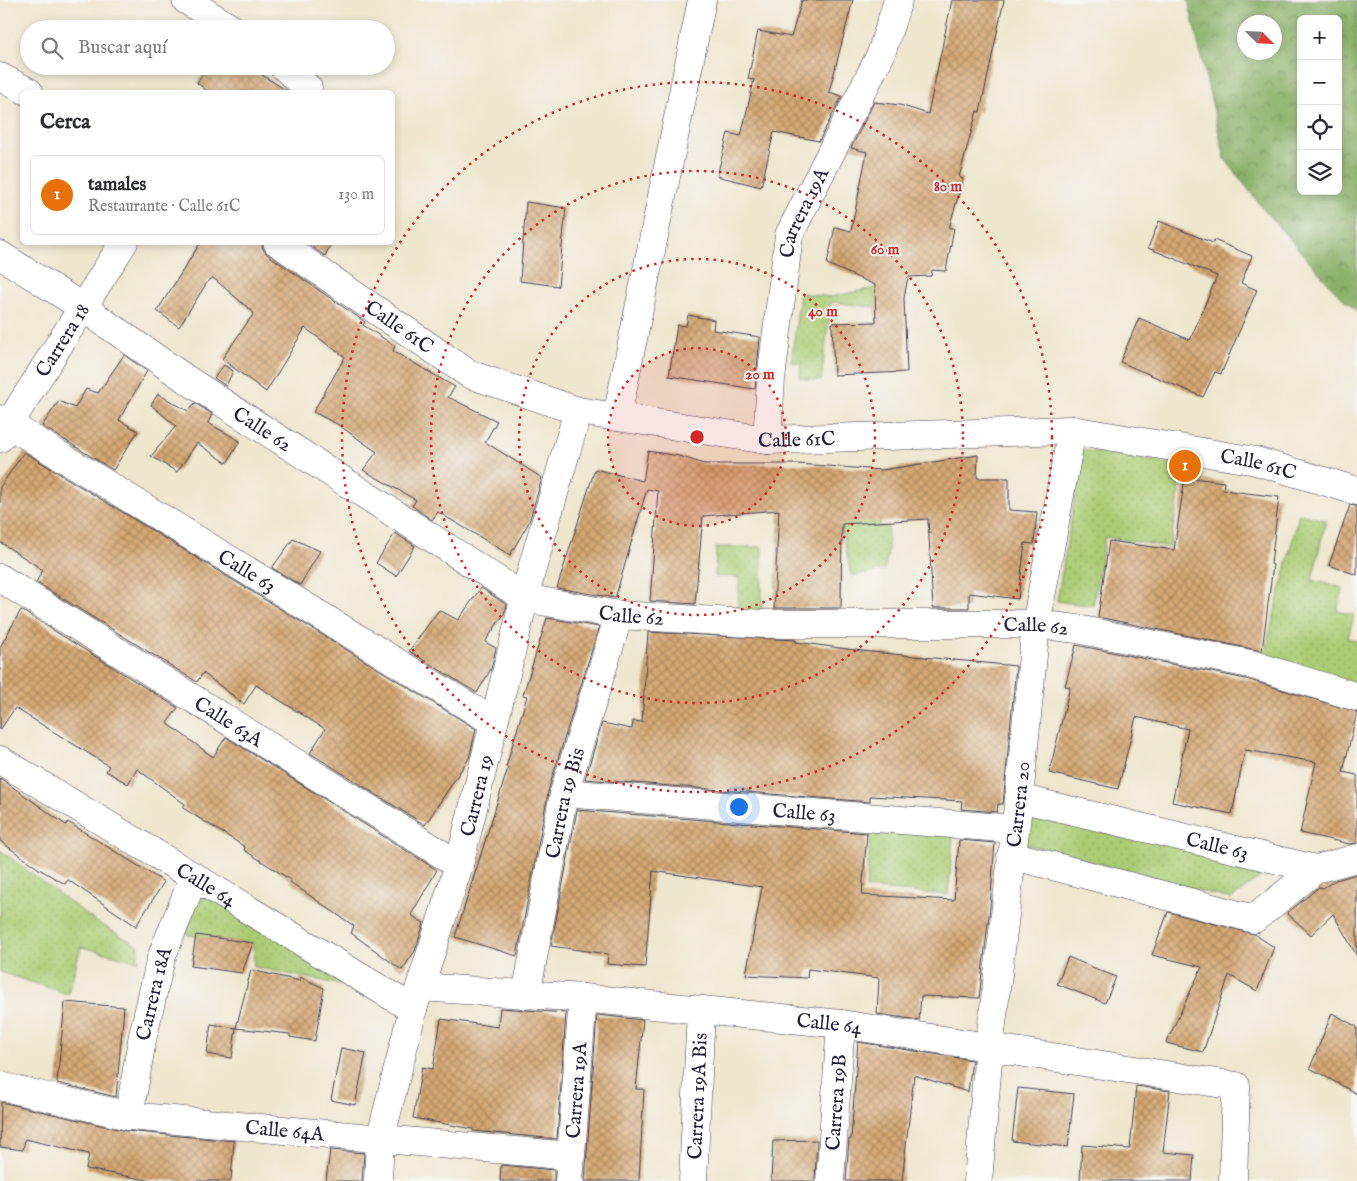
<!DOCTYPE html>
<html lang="es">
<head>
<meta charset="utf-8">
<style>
	:root { --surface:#fff; --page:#f2f2f3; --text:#2b2b33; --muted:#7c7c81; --line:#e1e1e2; --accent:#111827 }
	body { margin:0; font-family:"IM FELL English",serif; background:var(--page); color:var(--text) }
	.controls { position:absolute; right:15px; top:15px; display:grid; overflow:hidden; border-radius:8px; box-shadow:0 2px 8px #0003 }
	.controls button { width:45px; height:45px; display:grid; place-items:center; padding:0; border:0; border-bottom:1px solid var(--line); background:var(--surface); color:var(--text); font:25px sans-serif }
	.compass { position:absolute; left:1237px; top:15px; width:45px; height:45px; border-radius:50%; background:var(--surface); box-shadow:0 2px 8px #0003; rotate:114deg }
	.you { position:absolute; left:738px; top:806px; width:18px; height:18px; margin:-12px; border:4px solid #fff; border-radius:50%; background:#1a73e8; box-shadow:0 0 0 8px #1a73e833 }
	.badge { display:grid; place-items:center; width:32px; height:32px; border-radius:50%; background:var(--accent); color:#fff; font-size:16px; font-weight:700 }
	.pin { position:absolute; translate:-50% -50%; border:2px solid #fff; box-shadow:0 1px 5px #0006 }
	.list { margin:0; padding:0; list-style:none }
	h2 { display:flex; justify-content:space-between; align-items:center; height:65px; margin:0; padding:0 20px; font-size:21px }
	h2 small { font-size:16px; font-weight:400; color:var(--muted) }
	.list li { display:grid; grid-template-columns:32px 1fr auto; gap:15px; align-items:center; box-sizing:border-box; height:80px; margin:0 10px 10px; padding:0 10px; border:1px solid var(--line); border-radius:8px }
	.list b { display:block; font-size:19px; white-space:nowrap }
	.list p { margin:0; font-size:16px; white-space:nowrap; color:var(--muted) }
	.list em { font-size:16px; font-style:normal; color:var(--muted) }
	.icon { flex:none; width:28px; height:28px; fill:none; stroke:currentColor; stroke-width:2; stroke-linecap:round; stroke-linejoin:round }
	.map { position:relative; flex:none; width:1357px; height:1181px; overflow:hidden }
	.search { position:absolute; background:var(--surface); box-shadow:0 2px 8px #0003; left:20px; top:20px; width:375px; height:55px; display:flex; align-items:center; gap:12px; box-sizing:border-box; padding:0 18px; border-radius:28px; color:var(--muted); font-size:19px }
	.panel { position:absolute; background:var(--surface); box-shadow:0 2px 8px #0003; left:20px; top:90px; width:375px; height:155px; border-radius:8px }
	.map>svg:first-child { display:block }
	.forest { fill:url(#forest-crowns); stroke:#556950; fill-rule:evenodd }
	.park { fill:url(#park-dots); stroke:#667858 }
	.building { fill:url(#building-cross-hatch) }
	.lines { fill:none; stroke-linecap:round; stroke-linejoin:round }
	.minor-casing { stroke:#413f51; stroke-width:29 }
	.minor { stroke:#fff; stroke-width:28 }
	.ring { fill:none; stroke:#d62828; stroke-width:2.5; stroke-dasharray:2.5 5 }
	.labels { text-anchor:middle; stroke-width:4; stroke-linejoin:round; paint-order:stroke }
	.street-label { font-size:20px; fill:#22223b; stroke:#f6f6f2 }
	.centre { fill:#d62828; stroke:#f6f6f2; stroke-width:2.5 }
	.ring-label { font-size:15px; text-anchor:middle; font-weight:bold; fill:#d62828; stroke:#f6f6f2; stroke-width:4; stroke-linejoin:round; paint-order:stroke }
</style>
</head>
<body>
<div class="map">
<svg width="1357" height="1181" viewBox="0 0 1357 1181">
	<defs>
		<pattern id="forest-crowns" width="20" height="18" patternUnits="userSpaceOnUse" patternTransform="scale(1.25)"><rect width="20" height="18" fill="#88b066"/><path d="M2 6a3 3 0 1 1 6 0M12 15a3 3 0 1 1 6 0" fill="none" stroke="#6f8f55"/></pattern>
		<pattern id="park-dots" width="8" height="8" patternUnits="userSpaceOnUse" patternTransform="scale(1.25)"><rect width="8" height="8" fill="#abcd75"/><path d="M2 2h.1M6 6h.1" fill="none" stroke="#93b066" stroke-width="1.8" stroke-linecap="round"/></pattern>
		<pattern id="building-cross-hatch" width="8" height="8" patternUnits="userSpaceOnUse" patternTransform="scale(1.25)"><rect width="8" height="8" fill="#d5a773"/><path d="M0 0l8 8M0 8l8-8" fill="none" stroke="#ac8860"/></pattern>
	</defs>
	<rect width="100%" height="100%" fill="#f6f6f2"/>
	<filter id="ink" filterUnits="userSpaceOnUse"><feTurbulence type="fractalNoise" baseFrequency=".02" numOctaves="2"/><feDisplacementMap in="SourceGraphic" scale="10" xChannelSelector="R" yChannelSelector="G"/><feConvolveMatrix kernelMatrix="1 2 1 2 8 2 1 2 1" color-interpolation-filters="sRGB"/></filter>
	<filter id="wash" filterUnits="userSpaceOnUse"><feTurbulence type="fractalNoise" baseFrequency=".0096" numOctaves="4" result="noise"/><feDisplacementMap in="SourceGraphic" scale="20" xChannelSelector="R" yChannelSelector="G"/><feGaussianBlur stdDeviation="1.12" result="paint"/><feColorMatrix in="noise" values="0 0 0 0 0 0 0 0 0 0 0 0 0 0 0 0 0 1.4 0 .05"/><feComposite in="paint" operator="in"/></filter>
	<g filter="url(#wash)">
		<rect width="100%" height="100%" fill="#eee6cd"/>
		<path class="forest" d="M1188,0h169v311l-17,-15 -76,-86 -39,-51zM1301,19h37v172h-37zM1244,22h30v30h-30z"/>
		<g class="park">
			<polygon points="895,284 898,302 874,307 831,302 821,381 800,378 801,363 791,362 800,293 830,297"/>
			<polygon points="1083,450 1184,466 1170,547 1105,537 1093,606 1057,601"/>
			<polygon points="1299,514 1326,520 1312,580 1343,588 1337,611 1354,615 1348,638 1357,641 1357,683 1263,660"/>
			<polygon points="880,516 880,526 888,527 888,554 884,570 851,576 841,523"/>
			<polygon points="716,547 762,547 762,611 738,611 739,577 715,577"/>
			<polygon points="1028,803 1272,868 1231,899 1017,842"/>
			<polygon points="872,821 954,828 948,895 866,888"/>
			<polygon points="0,850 95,921 139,946 138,961 81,947 68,994 0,972"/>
			<polygon points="203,890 372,991 254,967 253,943 187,935 193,904"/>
		</g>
		<g id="blocks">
			<g class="building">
				<polygon points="802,0 853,0 829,92 842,96 819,141 774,132 761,187 717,176 728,133 741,136 754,80 748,79 758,31 791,37"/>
				<polygon points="952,0 1004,0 980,112 977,111 959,177 963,179 949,228 954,228 946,271 932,270 931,276 908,277 904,298 907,372 834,375 832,323 876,322 875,285 827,264 835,227 851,231 867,152 851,148 874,102 900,105 928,114"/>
				<polygon points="208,66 248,66 289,92 209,92 197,83"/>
				<polygon points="526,202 566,208 558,286 520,281"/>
				<polygon points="1159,221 1213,243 1214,240 1252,256 1241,283 1257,290 1221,374 1215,372 1203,397 1120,362 1139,318 1190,340 1217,276 1148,248"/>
				<polygon points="201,242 262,242 263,249 268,255 365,322 363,325 395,346 393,351 455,387 448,397 497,421 485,442 542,478 529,522 510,555 438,512 432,520 412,506 416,500 363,470 377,452 337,424 313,412 345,357 305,328 266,392 222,359 254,313 213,278 208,281 179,327 157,311"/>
				<polygon points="305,242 332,242 325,256"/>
				<polygon points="688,315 714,320 713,330 760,337 755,389 669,376 677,325 686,326"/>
				<polygon points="124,355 147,371 119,420 138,431 113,470 42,426 59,401 75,408 86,389 98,393"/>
				<polygon points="224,365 233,371 226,386 214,378"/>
				<polygon points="158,394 188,411 195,403 212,414 208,423 240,441 227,463 197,443 177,472 151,456 176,426 151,405"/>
				<polygon points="648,451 679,456 704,464 798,464 882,470 978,455 977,478 1009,478 1009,510 1037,512 1034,544 1025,543 1018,599 969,593 969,608 933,608 928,519 842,524 841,608 774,608 779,510 703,516 695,604 650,601 658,491 647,489 615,598 557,588 595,469 643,481"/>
				<polygon points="24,452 476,729 469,758 425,825 310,753 325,729 256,685 244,704 203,673 197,682 36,582 43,570 0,542 0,487"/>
				<polygon points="1185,477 1224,482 1223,490 1279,497 1271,564 1273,565 1262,651 1098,617 1109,541 1174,550"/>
				<polygon points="1350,505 1357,506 1357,575 1329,565"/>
				<polygon points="395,533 415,546 396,576 376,563"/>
				<polygon points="293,539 320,551 300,585 272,568"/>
				<polygon points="481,588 507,605 504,614 485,642 496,648 491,669 477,693 409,651 439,610 458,620"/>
				<polygon points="21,610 178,708 167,723 213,757 226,737 437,870 411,915 424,923 415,951 402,970 351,933 354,926 290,882 291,880 244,850 245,847 183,808 185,804 137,769 128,784 106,771 109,766 15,708 0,730 0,647"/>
				<polygon points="547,618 599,627 549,788 517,956 455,937 508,768 506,767 527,696 523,695"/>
				<polygon points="648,632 796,640 796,642 862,651 1016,666 1003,804 998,804 997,812 961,809 962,801 870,796 870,802 585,779 602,723 632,729 633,721 642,722"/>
				<polygon points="1076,645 1246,679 1357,712 1343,772 1357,775 1357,843 1350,844 1300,833 1316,762 1245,750 1232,814 1172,802 1188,729 1136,717 1118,789 1049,773 1070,687 1065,686"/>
				<polygon points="0,778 66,825 68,822 164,882 136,926 68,880 65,884 39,869 0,841"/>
				<polygon points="577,810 867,833 862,895 954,900 959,840 995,843 990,907 979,998 921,996 919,1020 877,1014 879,978 808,969 807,978 746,975 762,887 653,871 645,967 607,964 608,954 551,946"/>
				<polygon points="1357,874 1357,956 1333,914 1311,935 1287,913 1319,887 1323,888 1336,880"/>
				<polygon points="1168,912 1254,934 1274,947 1257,991 1229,975 1203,1052 1166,1043 1202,967 1152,955"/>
				<polygon points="196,935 253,943 242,973 191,966"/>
				<polygon points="1068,957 1116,977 1105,1003 1057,984"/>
				<polygon points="251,970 300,981 300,977 324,988 315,1041 290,1037 290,1034 236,1028"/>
				<polygon points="65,1002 124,1007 116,1097 57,1083"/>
				<polygon points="500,1008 566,1013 557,1139 473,1131 473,1129 413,1118 422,1067 433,1069 441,1019 498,1027"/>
				<polygon points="1332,1013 1357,1027 1357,1094 1310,1068"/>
				<polygon points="597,1015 643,1020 636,1089 644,1089 639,1181 585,1181"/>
				<polygon points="211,1024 236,1028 232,1058 207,1054"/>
				<polygon points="858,1042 972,1060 968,1092 914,1075 902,1181 846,1181 849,1139 851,1139"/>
				<polygon points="341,1048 366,1053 355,1105 331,1100"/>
				<polygon points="1136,1086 1170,1091 1163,1152 1194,1155 1192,1181 1080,1181 1082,1145 1130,1149"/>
				<polygon points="1018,1088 1074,1094 1068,1147 1012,1141"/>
				<polygon points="1,1102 126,1131 234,1141 231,1181 153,1181 86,1169 89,1154 25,1139 23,1150 0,1147"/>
				<polygon points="817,1140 815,1181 771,1181 773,1141"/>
				<polygon points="330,1150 364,1153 362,1181 326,1181"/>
				<polygon points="501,1165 554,1170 554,1181 500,1181"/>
			</g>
		</g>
	</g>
	<g filter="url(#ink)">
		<use href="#blocks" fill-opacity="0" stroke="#413f51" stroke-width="1"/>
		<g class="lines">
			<g class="minor-casing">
				<g id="minor">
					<polyline points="186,0 232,29"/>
					<polyline points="283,66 308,88"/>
					<polyline points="0,77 29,92"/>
					<path id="s1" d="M277,242l192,132 109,37 189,29 305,-10 184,31 101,30"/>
					<path id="s2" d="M0,255l82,52 104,72 339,219 94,17 146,9h271l41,5 173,35 107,33"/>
					<polyline points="617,417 702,0"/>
					<path id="s3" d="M0,419l494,303"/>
					<path id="s4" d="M0,438l124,-196"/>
					<path id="s5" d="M767,440l4,-61 18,-144 92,-181 17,-54"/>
					<path id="s6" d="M0,578l459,287"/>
					<path id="s7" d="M0,760l413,249"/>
					<path id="s8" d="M564,793l450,36"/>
					<path id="s9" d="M1019,798l297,71 41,-11"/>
					<polyline points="1011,855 1254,919 1316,869"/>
					<path id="s10" d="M420,987l163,11 258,26 395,62 -3,95"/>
					<path id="s11" d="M526,995l38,-202 55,-178"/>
					<path id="s12" d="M0,1086l129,30 442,40"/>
					<path id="s13" d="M129,1116l13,-76 19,-82 33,-81"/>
					<path id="s14" d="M378,1181l2,-41 33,-131 46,-144 72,-293 47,-161"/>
					<path id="s15" d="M569,1181l14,-183"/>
					<path id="s16" d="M693,1181l8,-171"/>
					<path id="s17" d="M830,1181l11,-157"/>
					<path id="s18" d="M978,1181l11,-132 30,-251 17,-174 36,-194"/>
				</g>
			</g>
			<use href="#minor" class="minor"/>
		</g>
	</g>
	<circle cx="697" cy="437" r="89" fill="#d62828" fill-opacity=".12"/>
	<g class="ring">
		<circle cx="697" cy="437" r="89"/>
		<circle cx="697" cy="437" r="178"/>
		<circle cx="697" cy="437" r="266"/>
		<circle cx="697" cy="437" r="355"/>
	</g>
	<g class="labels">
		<g class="street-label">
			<text dy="7" stroke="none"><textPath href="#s5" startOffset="232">Carrera 19A</textPath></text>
			<text dy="7" stroke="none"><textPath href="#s1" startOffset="149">Calle 61C</textPath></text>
			<text dy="7" stroke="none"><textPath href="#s4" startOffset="116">Carrera 18</textPath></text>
			<text dy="7" stroke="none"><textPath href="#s2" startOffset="315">Calle 62</textPath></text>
			<text dy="7" stroke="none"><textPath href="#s1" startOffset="569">Calle 61C</textPath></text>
			<text dy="7" stroke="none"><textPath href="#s1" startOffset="1034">Calle 61C</textPath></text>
			<text dy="7" stroke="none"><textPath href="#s3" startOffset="290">Calle 63</textPath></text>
			<text dy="7" stroke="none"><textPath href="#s2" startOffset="735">Calle 62</textPath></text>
			<text dy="7" stroke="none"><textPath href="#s2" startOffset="1140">Calle 62</textPath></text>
			<text dy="7" stroke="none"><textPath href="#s6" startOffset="270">Calle 63A</textPath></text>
			<text dy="7" stroke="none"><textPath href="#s14" startOffset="399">Carrera 19</textPath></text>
			<text dy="7" stroke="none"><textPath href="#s11" startOffset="196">Carrera 19 Bis</textPath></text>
			<text dy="7" stroke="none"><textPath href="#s18" startOffset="379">Carrera 20</textPath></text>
			<text dy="7" stroke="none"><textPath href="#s8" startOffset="241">Calle 63</textPath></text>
			<text dy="7" stroke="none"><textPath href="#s9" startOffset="204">Calle 63</textPath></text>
			<text dy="7" stroke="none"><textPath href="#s7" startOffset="241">Calle 64</textPath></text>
			<text dy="7" stroke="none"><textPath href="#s13" startOffset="125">Carrera 18A</textPath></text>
			<text dy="7" stroke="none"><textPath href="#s10" startOffset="411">Calle 64</textPath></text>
			<text dy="7" stroke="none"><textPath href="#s15" startOffset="91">Carrera 19A</textPath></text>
			<text dy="7" stroke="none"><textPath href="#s16" startOffset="85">Carrera 19A Bis</textPath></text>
			<text dy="7" stroke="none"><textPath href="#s17" startOffset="79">Carrera 19B</textPath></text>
			<text dy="7" stroke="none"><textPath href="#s12" startOffset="289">Calle 64A</textPath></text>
		</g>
	</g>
	<circle cx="697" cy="437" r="8" class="centre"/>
	<g class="ring-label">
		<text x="948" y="191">80 m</text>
		<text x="885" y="254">60 m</text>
		<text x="823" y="316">40 m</text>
		<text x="760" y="379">20 m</text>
	</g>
</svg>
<div class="controls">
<button>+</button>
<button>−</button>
<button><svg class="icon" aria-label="locate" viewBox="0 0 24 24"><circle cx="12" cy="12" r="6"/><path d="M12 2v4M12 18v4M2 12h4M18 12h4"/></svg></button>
<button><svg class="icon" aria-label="layers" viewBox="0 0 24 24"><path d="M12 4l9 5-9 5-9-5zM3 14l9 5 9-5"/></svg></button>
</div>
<svg class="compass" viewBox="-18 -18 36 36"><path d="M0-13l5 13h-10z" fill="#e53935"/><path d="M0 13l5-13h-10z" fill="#7c7c81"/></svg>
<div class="you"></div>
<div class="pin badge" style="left:1185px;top:466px;background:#e8710a">1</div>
<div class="search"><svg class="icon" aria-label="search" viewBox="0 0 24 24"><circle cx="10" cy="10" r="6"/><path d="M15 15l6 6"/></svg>Buscar aquí</div>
<section class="panel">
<h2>Cerca<small></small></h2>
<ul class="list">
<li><span class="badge" style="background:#e8710a">1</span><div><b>tamales</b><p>Restaurante · Calle 61C</p></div><em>130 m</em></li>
</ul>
</section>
</div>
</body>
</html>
